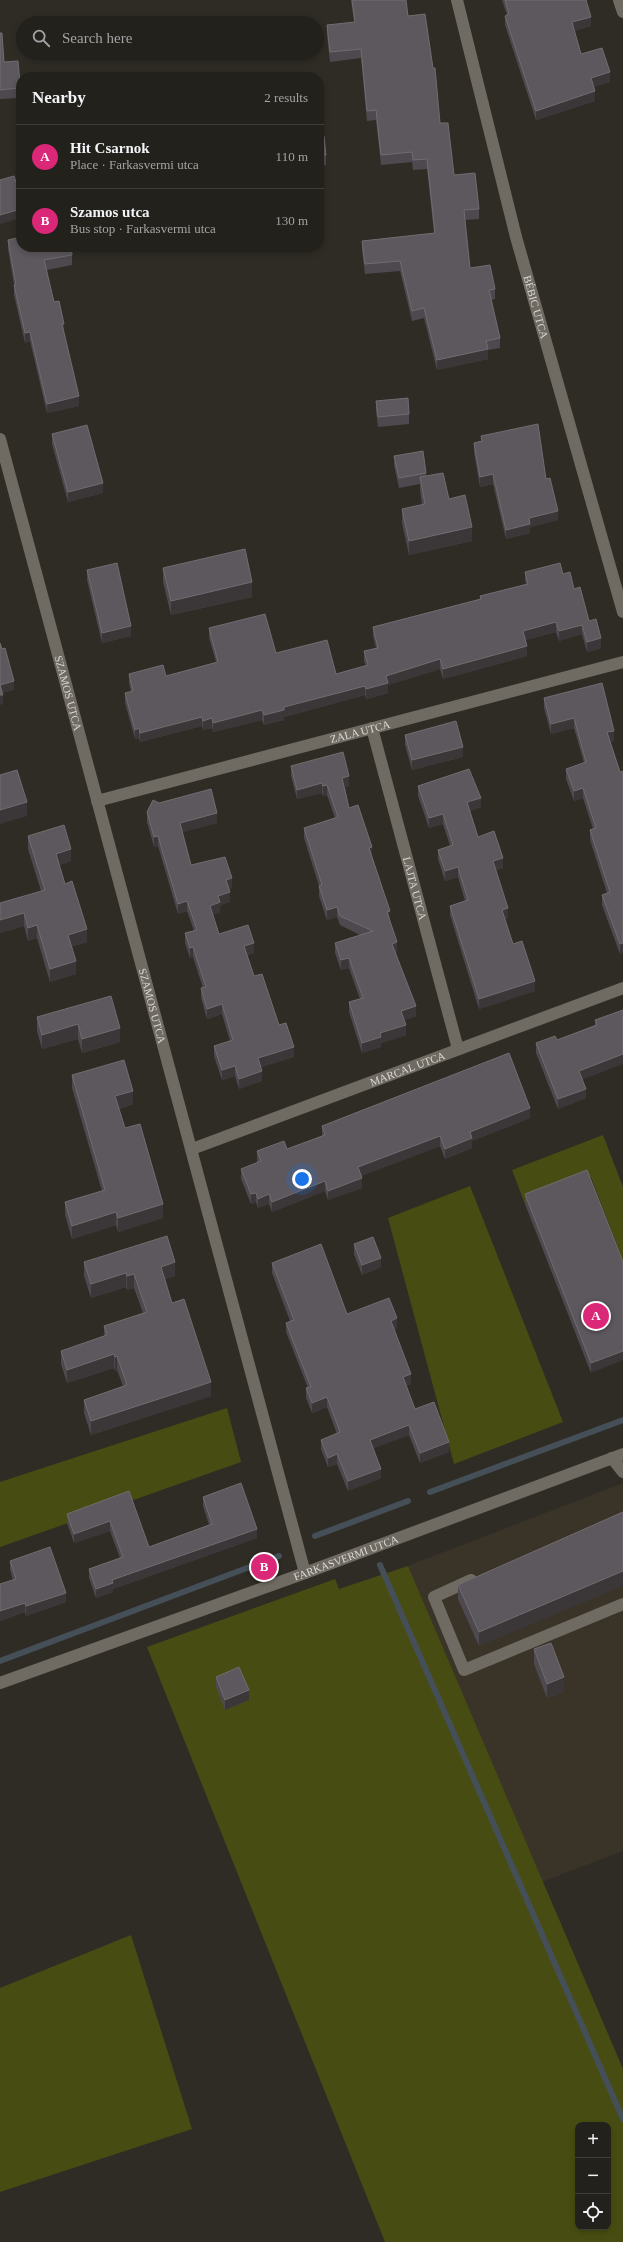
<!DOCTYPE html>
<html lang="en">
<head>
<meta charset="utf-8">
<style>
	:root { --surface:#23211c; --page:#2f2e29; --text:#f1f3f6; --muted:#a3a3a3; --line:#403e3b; --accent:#db2777 }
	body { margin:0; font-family:Georgia,serif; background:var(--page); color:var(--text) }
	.controls { position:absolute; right:12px; bottom:12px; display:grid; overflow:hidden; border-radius:8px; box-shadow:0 2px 6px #0003 }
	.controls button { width:36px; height:36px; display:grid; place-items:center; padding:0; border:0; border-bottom:1px solid var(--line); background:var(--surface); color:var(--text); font:20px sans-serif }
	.you { position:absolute; left:302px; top:1179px; width:14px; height:14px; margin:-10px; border:3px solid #fff; border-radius:50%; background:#1a73e8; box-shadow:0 0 0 6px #1a73e833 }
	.badge { display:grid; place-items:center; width:26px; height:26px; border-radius:50%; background:var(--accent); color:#fff; font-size:13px; font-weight:700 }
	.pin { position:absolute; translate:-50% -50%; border:2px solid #fff; box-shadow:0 1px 4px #0006 }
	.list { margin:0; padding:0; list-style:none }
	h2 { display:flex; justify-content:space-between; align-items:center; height:52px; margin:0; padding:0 16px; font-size:17px }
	h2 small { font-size:13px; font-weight:400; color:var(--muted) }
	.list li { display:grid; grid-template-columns:26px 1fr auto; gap:12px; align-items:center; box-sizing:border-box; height:64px; padding:0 16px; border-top:1px solid var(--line) }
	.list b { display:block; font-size:15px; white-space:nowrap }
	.list p { margin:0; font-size:13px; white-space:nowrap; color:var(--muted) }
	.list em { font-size:13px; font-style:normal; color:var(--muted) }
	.icon { flex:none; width:22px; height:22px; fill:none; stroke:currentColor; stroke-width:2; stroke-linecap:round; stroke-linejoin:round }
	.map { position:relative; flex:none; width:623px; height:2242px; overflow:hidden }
	.search { position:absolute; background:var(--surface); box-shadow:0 2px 6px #0003; left:16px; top:16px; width:308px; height:44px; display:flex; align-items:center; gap:10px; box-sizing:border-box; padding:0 14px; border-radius:22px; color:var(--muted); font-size:15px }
	.panel { position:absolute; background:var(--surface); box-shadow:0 2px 6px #0003; left:16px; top:72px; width:308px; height:180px; border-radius:16px }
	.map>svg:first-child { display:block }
	.built { fill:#3a3428 }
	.green { fill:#474d12; fill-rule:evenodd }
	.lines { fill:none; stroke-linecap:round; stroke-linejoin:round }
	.stream { stroke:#444f57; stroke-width:6 }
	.minor { stroke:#6f6b63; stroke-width:12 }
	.wall { fill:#4e494f }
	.shaded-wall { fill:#3b3738 }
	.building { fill:#5d585d; stroke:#716c70 }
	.labels { text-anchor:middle; stroke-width:4; stroke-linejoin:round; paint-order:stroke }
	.street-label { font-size:11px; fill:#dbd9d5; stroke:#25221b }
</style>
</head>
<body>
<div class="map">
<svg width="623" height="2242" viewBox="0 0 623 2242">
	<rect width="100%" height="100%" fill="#2f2c25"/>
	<polygon class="built" points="623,1483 623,1851 542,1882 408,1566"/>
	<g class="green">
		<polygon points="603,1135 623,1187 623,1261 591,1177 525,1204 512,1170"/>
		<polygon points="470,1186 563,1422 454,1464 388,1218"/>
		<polygon points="227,1408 241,1462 0,1547 0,1482"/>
		<path d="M408,1566l215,503v173h-238l-238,-595 188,-68 4,10zM578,2125h30v102h-30z"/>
		<polygon points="131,1935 192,2129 0,2192 0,1988"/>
	</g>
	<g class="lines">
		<g class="stream">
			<polyline points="430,1492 623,1420"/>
			<polyline points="315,1536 408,1501"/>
			<polyline points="380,1565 623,2119"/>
			<polyline points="0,1661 279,1556"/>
		</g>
		<g class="minor">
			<path id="s1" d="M457,0l59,237 107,375"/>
			<polyline points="619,0 623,12"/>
			<path id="s2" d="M0,439l305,1134"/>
			<path id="s3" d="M372,728l86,321"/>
			<path id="s4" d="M97,801l526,-139"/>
			<path id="s5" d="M192,1149l431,-161"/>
			<polyline points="612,1458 623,1472"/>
			<polyline points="471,1580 434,1597 464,1670 623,1604"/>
			<path id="s6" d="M0,1683l305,-110 318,-119"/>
		</g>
	</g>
	<g class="wall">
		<polygon points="351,0 406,0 408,16 440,123 454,175 479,209 479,219 465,220 470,268 495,289 495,299 491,300 500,338 500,348 488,350 488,359 437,370 424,318 412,321 400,271 365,274 362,250 362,241 434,233 427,169 413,170 412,162 381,165 376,120 367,121 361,58 330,62 327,35 327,25 354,22"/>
		<polygon points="502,0 586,0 591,26 574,31 581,54 610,82 593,87 595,101 536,120 505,25 505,16 507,15"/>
		<polygon points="0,33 4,62 20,84 21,84 21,113 20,114 18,98 0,99"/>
		<polygon points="59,53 99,53 60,57"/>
		<polygon points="319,137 326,155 326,165 319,166"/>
		<polygon points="8,240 72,255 72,265 47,270 54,302 64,334 79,406 47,413 30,341 25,343 14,295 14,285 8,249"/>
		<polygon points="376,401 409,414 409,424 378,427 376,411"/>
		<polygon points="52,434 103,493 68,502 52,444"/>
		<polygon points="481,436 546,479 558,520 530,527 530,533 506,539 493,484 480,487 474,453 474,443 481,441"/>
		<polygon points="394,456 426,473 426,476 449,499 472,541 409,555 402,523 402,509 422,505 420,491 420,484 399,488 394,465"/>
		<polygon points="163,568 252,597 171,615 163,582"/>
		<polygon points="87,570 131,636 102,643 87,580"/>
		<polygon points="525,572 563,574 574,589 601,648 587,652 582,634 559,641 556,632 525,640 527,656 443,679 440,669 388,685 388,693 366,699 365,695 284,717 284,720 264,725 262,720 213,732 212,728 203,730 202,726 140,742 139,738 135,739 125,703 125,693 131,692 129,683 129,674 166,676 216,662 209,638 209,628 276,653 336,674 366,666 364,661 364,651 376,648 373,636 373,627 480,599 480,596 526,584 525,581"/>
		<polygon points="544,698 614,741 610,742 620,772 620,954 602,905 602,895 607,893 590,840 590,830 593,829 583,798 574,801 566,779 566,769 584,763 574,728 551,734 544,708"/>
		<polygon points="405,735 463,757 412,770 405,745"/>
		<polygon points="291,766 349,786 345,787 349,808 372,856 390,921 397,952 395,953 416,1016 404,1020 406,1035 381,1043 381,1047 362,1053 349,1012 349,1002 360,999 349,968 341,970 335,953 335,943 360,935 340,925 337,917 327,920 319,896 319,886 304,838 304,828 335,818 327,795 323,796 322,793 297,799 291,776"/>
		<polygon points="418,786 481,807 470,811 478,837 503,868 496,870 508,918 505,919 513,944 535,991 479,1009 450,915 450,906 465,901 458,877 445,881 438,859 438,850 450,846 443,824 429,828 418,796"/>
		<polygon points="159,803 217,823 182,832 191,865 232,888 229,889 230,902 220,905 220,912 212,915 219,934 254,953 247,955 254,976 294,1057 261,1067 262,1081 239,1089 235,1076 222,1080 214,1056 214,1046 230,1041 222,1014 207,1019 201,998 201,988 203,988 193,957 190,958 185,943 185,933 194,931 187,911 178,914 158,846 154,847 147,822 147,812"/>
		<polygon points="28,836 71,861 59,865 65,884 87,942 71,947 76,974 50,982 37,938 28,941 24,926 0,933 41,891 28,849"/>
		<polygon points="111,996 120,1042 82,1053 78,1039 42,1049 37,1031 37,1017"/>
		<polygon points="623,1010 582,1080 586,1098 558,1109 536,1053 536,1043 557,1040 595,1025 595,1020"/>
		<polygon points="72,1075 133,1104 119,1109 125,1128 163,1218 118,1232 116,1225 72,1239 65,1215 65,1202 102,1191 72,1088"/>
		<polygon points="530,1118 472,1141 472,1148 445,1159 440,1146 361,1176 362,1188 328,1200 325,1191 272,1212 269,1204 258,1208 256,1202 251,1204 241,1179 241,1169 257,1163 257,1151 287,1149 322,1136 322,1126"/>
		<polygon points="525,1194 623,1262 591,1373 525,1204"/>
		<polygon points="354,1244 381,1267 362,1275 354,1254"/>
		<polygon points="84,1262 175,1276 165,1279 172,1303 211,1396 91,1435 84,1413 84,1400 123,1386 117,1370 115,1371 114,1368 67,1383 61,1364 61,1351 104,1336 104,1326 143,1313 134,1288 127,1290 126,1287 91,1298 84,1276"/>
		<polygon points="272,1263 347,1314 397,1328 394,1329 411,1384 406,1386 415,1409 449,1452 420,1463 409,1435 373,1448 381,1478 348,1491 337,1464 328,1467 321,1449 321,1440 337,1434 327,1407 312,1413 306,1398 306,1388 308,1388 286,1332 286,1323 290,1321 272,1273"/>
		<polygon points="129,1491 149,1547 209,1525 203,1506 203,1497 257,1538 113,1589 113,1592 96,1598 89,1578 89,1569 120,1558 110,1531 74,1543 67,1523 67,1514"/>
		<polygon points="623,1512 479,1646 458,1599 458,1585"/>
		<polygon points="10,1561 66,1602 26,1616 25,1612 0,1621 0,1584 13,1580 10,1570"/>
		<polygon points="534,1649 564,1692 547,1698 534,1664"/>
		<polygon points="216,1677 249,1700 225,1710 216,1687"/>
	</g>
	<g class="shaded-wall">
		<polygon points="591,17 591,26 572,32 572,22"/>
		<polygon points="610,72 610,82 591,88 591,78"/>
		<polygon points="595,91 595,101 536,120 536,111"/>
		<polygon points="21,209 21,218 0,224 0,215"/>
		<polygon points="62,324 64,324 64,334"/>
		<polygon points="30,332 30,341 25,343 25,333"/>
		<polygon points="488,349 488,359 437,370 437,360"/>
		<polygon points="79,396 79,406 47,413 47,404"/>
		<polygon points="493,474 493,484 480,487 480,477"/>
		<polygon points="103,483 103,493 68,502 68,492"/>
		<polygon points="558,511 558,520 530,527 530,533 506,539 506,530 529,518"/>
		<polygon points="472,527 472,541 409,555 409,541"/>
		<polygon points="252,582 252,597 171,615 171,601"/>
		<polygon points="556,622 556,632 523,641 523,631"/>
		<polygon points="582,625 582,634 559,641 559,631"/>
		<polygon points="131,626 131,636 102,643 102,633"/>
		<polygon points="601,638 601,648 587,652 587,642"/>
		<polygon points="527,646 527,656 443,679 443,669"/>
		<polygon points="440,659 440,669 388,685 388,693 366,699 366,689 386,676"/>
		<polygon points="14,681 14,690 0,694 0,685"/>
		<polygon points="365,686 365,695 284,717 284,720 264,725 264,715 284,707"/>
		<polygon points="0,695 3,695 3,704 0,705"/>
		<polygon points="262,710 262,720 213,732 213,723"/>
		<polygon points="202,717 202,726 140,742 140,733"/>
		<polygon points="212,718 212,728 203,730 203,721"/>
		<polygon points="574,718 574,728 551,734 551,724"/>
		<polygon points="139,728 139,738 135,739 135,730"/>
		<polygon points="614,731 614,741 607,742 607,732"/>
		<polygon points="463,747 463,757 412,770 412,760"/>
		<polygon points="349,776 349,786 342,788 342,778"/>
		<polygon points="322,783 322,793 297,799 297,790"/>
		<polygon points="327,785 327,795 323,796 323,786"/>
		<polygon points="583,788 583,798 574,801 574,791"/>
		<polygon points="481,798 481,807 467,812 467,802"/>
		<polygon points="27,802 27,816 0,824 0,810"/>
		<polygon points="217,813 217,823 180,833 180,823"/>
		<polygon points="443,814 443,824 429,828 429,818"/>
		<polygon points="158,836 158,846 154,847 154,837"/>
		<polygon points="372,847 372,856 369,848"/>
		<polygon points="71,849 71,861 56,866 56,854"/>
		<polygon points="503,858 503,868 493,871 493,861"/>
		<polygon points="458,867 458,877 445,881 445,871"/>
		<polygon points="232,878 232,888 226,890 226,880"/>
		<polygon points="230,892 230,902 220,905 220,912 210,916 210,906 218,896"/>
		<polygon points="187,901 187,911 178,914 178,904"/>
		<polygon points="337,907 337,917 327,920 327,910"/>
		<polygon points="508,908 508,918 502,920 502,910"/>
		<polygon points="390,911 390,921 387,912"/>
		<polygon points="24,913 24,926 0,933 0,920"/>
		<polygon points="37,925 37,938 28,941 28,928"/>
		<polygon points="87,929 87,942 68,948 68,935"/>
		<polygon points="397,942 397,952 392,954 392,944"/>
		<polygon points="254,943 254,953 244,956 244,946"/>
		<polygon points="623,943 623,953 620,954 620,944"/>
		<polygon points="193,947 193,957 190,958 190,948"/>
		<polygon points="349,958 349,968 341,970 341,960"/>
		<polygon points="76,961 76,974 50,982 50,969"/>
		<polygon points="535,981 535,991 479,1009 479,999"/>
		<polygon points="222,1004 222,1014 207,1019 207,1009"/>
		<polygon points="416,1006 416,1016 401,1021 401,1011"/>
		<polygon points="78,1024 78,1039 42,1049 42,1035"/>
		<polygon points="406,1025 406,1035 381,1043 381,1047 362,1053 362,1043 380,1033"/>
		<polygon points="120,1028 120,1042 82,1053 82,1039"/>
		<polygon points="294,1047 294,1057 258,1068 258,1058"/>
		<polygon points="623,1050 623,1064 579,1081 579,1071"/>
		<polygon points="235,1066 235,1076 222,1080 222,1070"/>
		<polygon points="262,1071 262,1081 239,1089 239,1079"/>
		<polygon points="586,1089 586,1098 558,1109 558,1099"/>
		<polygon points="133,1091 133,1104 115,1110 115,1096"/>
		<polygon points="530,1108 530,1118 472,1141 472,1148 445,1159 445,1149 470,1132"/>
		<polygon points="440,1136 440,1146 358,1177 358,1167"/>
		<polygon points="362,1178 362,1188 328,1200 328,1191"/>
		<polygon points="325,1181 325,1191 272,1212 272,1202"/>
		<polygon points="256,1193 256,1202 251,1204 251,1194"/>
		<polygon points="269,1194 269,1204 258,1208 258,1199"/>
		<polygon points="163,1204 163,1218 118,1232 118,1218"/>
		<polygon points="116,1212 116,1225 72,1239 72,1226"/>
		<polygon points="381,1258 381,1267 362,1275 362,1265"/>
		<polygon points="175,1262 175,1276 161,1280 161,1267"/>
		<polygon points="126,1273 126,1287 91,1298 91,1284"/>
		<polygon points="134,1274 134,1288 127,1290 127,1276"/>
		<polygon points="397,1318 397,1328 391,1331 391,1321"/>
		<polygon points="623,1351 623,1360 591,1373 591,1363"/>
		<polygon points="114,1354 114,1368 67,1383 67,1370"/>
		<polygon points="117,1356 117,1370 115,1371 115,1357"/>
		<polygon points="411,1374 411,1384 403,1387 403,1377"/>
		<polygon points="211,1382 211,1396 91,1435 91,1421"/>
		<polygon points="327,1397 327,1407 312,1413 312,1403"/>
		<polygon points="409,1425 409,1435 370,1450 370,1440"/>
		<polygon points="449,1442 449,1452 420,1463 420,1453"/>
		<polygon points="337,1454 337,1464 328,1467 328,1458"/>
		<polygon points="381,1469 381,1478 348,1491 348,1481"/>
		<polygon points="110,1521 110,1531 74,1543 74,1534"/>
		<polygon points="257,1529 257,1538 113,1589 113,1592 96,1598 96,1589 112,1580"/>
		<polygon points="623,1571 623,1586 479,1646 479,1632"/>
		<polygon points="66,1593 66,1602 26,1616 26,1606"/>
		<polygon points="25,1603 25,1612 0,1621 0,1611"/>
		<polygon points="564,1677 564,1692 547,1698 547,1684"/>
		<polygon points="249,1690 249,1700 225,1710 225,1700"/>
	</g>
	<g class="building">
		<polygon points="352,0 406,0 408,16 425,14 433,68 435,68 440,123 448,123 454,175 475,173 479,209 464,210 470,268 490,265 495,289 489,290 500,338 486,341 488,349 437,360 424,308 412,311 400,261 365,264 362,241 435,233 427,159 413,160 412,152 381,155 376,110 367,111 361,49 330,52 327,25 355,22"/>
		<polygon points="505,0 586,0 591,17 572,22 581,54 602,48 610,72 591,78 595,91 536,111 505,16 509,14"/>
		<polygon points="0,33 2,33 4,62 18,61 20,84 21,84 21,104 20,104 18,88 0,90"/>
		<polygon points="324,136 326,155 319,156 319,137"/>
		<polygon points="14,176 17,185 21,184 21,209 0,215 0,180"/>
		<polygon points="21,237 21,247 71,247 72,255 44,260 54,302 59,301 64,324 62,324 79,396 47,404 30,332 25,333 14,285 16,285 8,240"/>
		<polygon points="408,398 409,414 378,417 376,401"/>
		<polygon points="538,424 546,479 550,478 558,511 529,518 530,524 506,530 493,474 480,477 474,443 482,441 481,436"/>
		<polygon points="87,425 103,483 68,492 52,434"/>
		<polygon points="423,451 426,473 399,478 394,456"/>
		<polygon points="443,473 449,499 465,495 472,527 409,541 402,509 425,504 420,477"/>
		<polygon points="245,549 252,582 171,601 163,568"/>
		<polygon points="117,563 131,626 102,633 87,570"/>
		<polygon points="560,563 563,574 570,572 574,589 580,587 589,621 596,619 601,638 587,642 582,625 559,631 556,622 523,631 527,646 443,669 440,659 386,676 388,683 366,689 365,686 284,707 284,710 264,715 262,710 213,723 212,718 203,721 202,717 140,733 139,728 135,730 125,693 133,691 129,674 163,665 166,676 218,662 209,628 265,614 276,653 327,640 336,674 368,665 364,651 378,648 373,627 481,599 480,596 528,584 525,572"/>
		<polygon points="0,643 2,649 5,648 14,681 0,685 3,695 0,695"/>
		<polygon points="602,683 614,731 607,732 620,772 623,771 623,943 620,944 602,895 610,892 590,830 596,828 583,788 574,791 566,769 586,762 574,718 551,724 544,698"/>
		<polygon points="456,721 463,747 412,760 405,735"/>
		<polygon points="343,752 349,776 342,778 349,808 358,805 372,847 369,848 390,911 387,912 397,942 392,944 416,1006 401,1011 406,1025 380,1033 381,1037 362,1043 349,1002 363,998 349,958 341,960 335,943 373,931 340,916 337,907 327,910 319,886 322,885 304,828 338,817 327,785 323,786 322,783 297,790 291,766"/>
		<polygon points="469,769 481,798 467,802 478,837 494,831 503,858 493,861 508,908 502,910 513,944 522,941 535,981 479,999 450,906 468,900 458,867 445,871 438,850 453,845 443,814 429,818 418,786"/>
		<polygon points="17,770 27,802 0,810 0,775"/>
		<polygon points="211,789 217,813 180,823 191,865 225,857 232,878 226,880 230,892 218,896 220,902 210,906 219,934 248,925 254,943 244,946 254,976 262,974 279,1025 286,1023 294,1047 258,1058 262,1071 239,1079 235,1066 222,1070 214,1046 233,1040 222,1004 207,1009 201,988 206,987 193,947 190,948 185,933 197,930 187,901 178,904 158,836 154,837 147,812 153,800 159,803"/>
		<polygon points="64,825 71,849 56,854 65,884 72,881 87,929 68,935 76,961 50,969 37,925 28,928 24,913 0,920 0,903 45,890 28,836"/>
		<polygon points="111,996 120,1028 82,1039 78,1024 42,1035 37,1017"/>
		<polygon points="623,1010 623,1054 579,1071 586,1089 558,1099 536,1043 555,1036 557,1040 597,1025 595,1020"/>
		<polygon points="509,1053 530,1108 470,1132 472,1138 445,1149 440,1136 358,1167 362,1178 328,1191 325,1181 272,1202 269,1194 258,1199 256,1193 251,1194 241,1169 261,1161 257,1151 284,1141 287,1149 325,1135 322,1126"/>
		<polygon points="124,1060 133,1091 115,1096 125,1128 140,1124 163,1204 118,1218 116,1212 72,1226 65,1202 105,1190 72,1075"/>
		<polygon points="587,1170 623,1262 623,1351 591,1363 525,1194"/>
		<polygon points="167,1236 175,1262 161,1267 172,1303 184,1299 211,1382 91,1421 84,1400 127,1385 117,1356 115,1357 114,1354 67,1370 61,1351 107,1335 104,1326 147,1312 134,1274 127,1276 126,1273 91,1284 84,1262"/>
		<polygon points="373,1237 381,1258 362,1265 354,1244"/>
		<polygon points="321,1244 347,1314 389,1298 397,1318 391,1321 411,1374 403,1377 415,1409 434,1402 449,1442 420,1453 409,1425 370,1440 381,1469 348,1481 337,1454 328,1458 321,1440 340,1432 327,1397 312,1403 306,1388 311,1387 286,1323 294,1320 272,1263"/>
		<polygon points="241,1483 257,1529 112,1580 113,1583 96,1589 89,1569 123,1557 110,1521 74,1534 67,1514 129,1491 149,1547 212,1524 203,1497"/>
		<polygon points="623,1512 623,1571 479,1632 458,1585"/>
		<polygon points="50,1547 66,1593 26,1606 25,1603 0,1611 0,1584 16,1579 10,1561"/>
		<polygon points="551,1643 564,1677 547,1684 534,1649"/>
		<polygon points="239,1667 249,1690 225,1700 216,1677"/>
	</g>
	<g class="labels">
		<g class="street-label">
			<text dy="4" stroke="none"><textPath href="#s1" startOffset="317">BÉBIC UTCA</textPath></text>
			<text dy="4" stroke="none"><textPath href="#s2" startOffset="263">SZAMOS UTCA</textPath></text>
			<text dy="4" stroke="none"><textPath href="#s4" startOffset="272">ZALA UTCA</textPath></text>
			<text dy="4" stroke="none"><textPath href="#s3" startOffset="166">LAJTA UTCA</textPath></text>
			<text dy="4" stroke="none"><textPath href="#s2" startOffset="587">SZAMOS UTCA</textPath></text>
			<text dy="4" stroke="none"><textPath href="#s5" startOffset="230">MARCAL UTCA</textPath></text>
			<text dy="4" stroke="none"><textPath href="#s6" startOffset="368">FARKASVERMI UTCA</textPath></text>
		</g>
	</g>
</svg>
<div class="controls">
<button>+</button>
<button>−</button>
<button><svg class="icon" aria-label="locate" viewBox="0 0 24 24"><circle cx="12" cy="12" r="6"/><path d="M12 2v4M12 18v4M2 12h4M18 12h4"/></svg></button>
</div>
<div class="you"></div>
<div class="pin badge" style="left:596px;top:1316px">A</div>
<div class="pin badge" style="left:264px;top:1567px">B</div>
<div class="search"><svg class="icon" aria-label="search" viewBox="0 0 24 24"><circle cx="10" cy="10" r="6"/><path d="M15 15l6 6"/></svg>Search here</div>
<section class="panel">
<h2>Nearby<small>2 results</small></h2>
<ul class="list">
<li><span class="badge">A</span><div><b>Hit Csarnok</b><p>Place · Farkasvermi utca</p></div><em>110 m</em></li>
<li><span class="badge">B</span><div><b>Szamos utca</b><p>Bus stop · Farkasvermi utca</p></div><em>130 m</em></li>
</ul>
</section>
</div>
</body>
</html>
